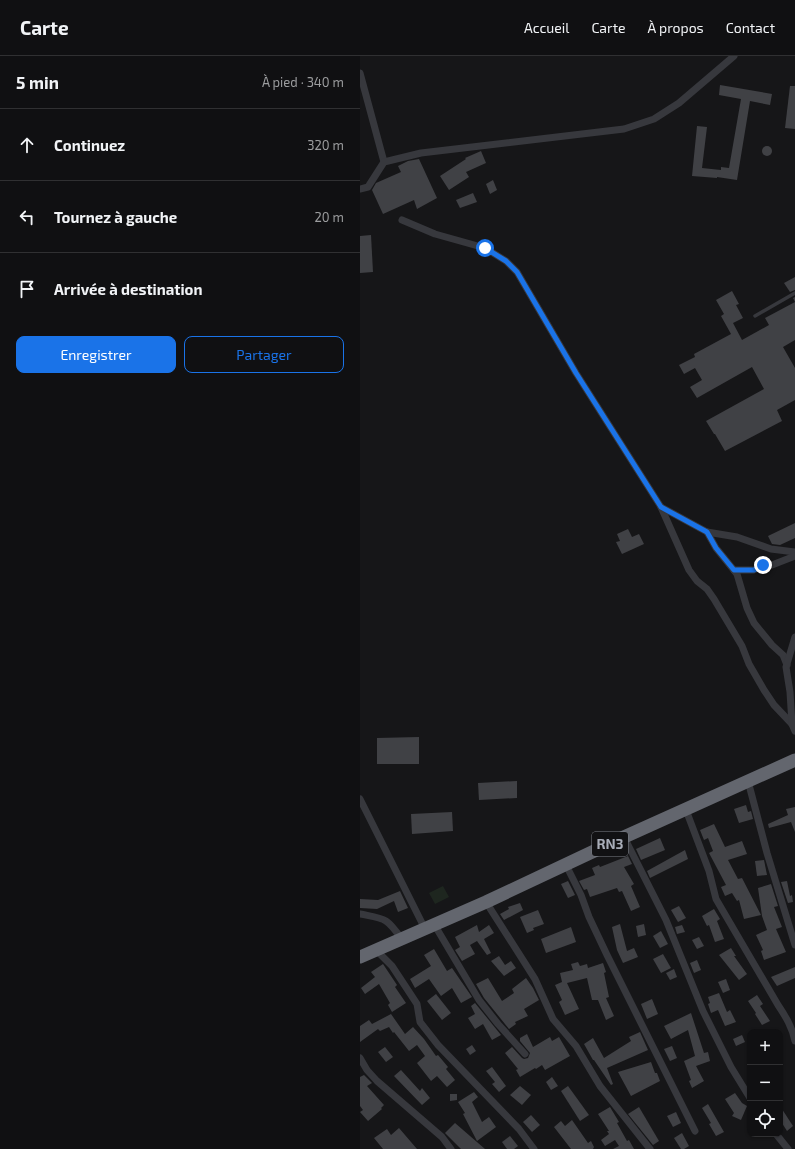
<!DOCTYPE html>
<html lang="fr">
<head>
<meta charset="utf-8">
<style>
	:root { --surface:#101012; --page:#19191b; --text:#f1f3f6; --muted:#9c9d9f; --line:#303032; --accent:#1a73e8 }
	body { margin:0; font-family:"Exo 2",sans-serif; background:var(--page); color:var(--text) }
	.controls { position:absolute; right:12px; bottom:12px; display:grid; overflow:hidden; border-radius:8px; box-shadow:0 1px 3px #0004 }
	.controls button { width:36px; height:36px; display:grid; place-items:center; padding:0; border:0; border-bottom:1px solid var(--line); background:var(--surface); color:var(--text); font:20px sans-serif }
	.stop { position:absolute; width:12px; height:12px; margin:-9px; border:3px solid #1a73e8; border-radius:50%; background:#fff }
	.stop.end { background:#1a73e8; border-color:#fff; box-shadow:0 1px 4px #0008 }
	.list { margin:0; padding:0; list-style:none }
	h2 { display:flex; justify-content:space-between; align-items:center; height:52px; margin:0; padding:0 16px; font-size:17px }
	h2 small { font-size:13px; font-weight:400; color:var(--muted) }
	.list li { display:grid; grid-template-columns:26px 1fr auto; gap:12px; align-items:center; box-sizing:border-box; height:72px; padding:0 16px; border-top:1px solid var(--line) }
	.list b { display:block; font-size:15px; white-space:nowrap }
	.list em { font-size:13px; font-style:normal; color:var(--muted) }
	.actions { display:flex; gap:8px; padding:12px 16px }
	.actions a { flex:1; padding:9px 0; border:1px solid var(--accent); border-radius:8px; text-align:center; font-size:14px; color:var(--accent) }
	.actions .main { background:var(--accent); color:#fff }
	.icon { flex:none; width:22px; height:22px; fill:none; stroke:currentColor; stroke-width:2; stroke-linecap:round; stroke-linejoin:round }
	.map { position:relative; flex:none; width:435px; height:1093px; overflow:hidden }
	header { display:flex; align-items:center; gap:24px; box-sizing:border-box; height:56px; padding:0 20px; background:var(--surface); border-bottom:1px solid var(--line) }
	header strong { font-size:19px }
	nav { display:flex; gap:22px; margin-inline-start:auto; font-size:14px }
	main { display:flex }
	aside { flex:1; background:var(--surface) }
	.map>svg:first-child { display:block }
	.green { fill:#1e261f }
	.building { fill:#404145 }
	.lines { fill:none; stroke-linecap:round; stroke-linejoin:round }
	.lane { stroke:#37383d; stroke-width:3.5 }
	.street { stroke:#37383d; stroke-width:7 }
	.highway { stroke:#63666e; stroke-width:13 }
	.route { stroke:#1a73e8; stroke-width:5 }
	.labels { text-anchor:middle; stroke-width:3.5; stroke-linejoin:round; paint-order:stroke }
	.shield { fill:#111113; stroke:#7b7e86; stroke-width:1 }
	.shield-label { font-size:14px; font-weight:bold; fill:#a8adb8 }
</style>
</head>
<body>
<header>
<strong>Carte</strong>
<nav><a>Accueil</a><a>Carte</a><a>À propos</a><a>Contact</a></nav>
</header>
<main>
<aside>
<h2>5 min<small>À pied · 340 m</small></h2>
<ul class="list">
<li><svg class="icon" aria-label="ahead" viewBox="0 0 24 24"><path d="M12 20V5M6 11l6-6 6 6"/></svg><div><b>Continuez</b></div><em>320 m</em></li>
<li><svg class="icon" aria-label="left" viewBox="0 0 24 24"><path d="M17 20v-9H6M10 6l-5 5 5 5"/></svg><div><b>Tournez à gauche</b></div><em>20 m</em></li>
<li><svg class="icon" aria-label="arrive" viewBox="0 0 24 24"><path d="M6 21V4h12l-3 4 3 4H6"/></svg><div><b>Arrivée à destination</b></div></li>
</ul>
<div class="actions"><a class="main">Enregistrer</a><a>Partager</a></div>
</aside>
<div class="map">
<svg width="435" height="1093" viewBox="0 0 435 1093">
	<rect width="100%" height="100%" fill="#161618"/>
	<polygon class="green" points="83,830 89,841 75,848 69,837"/>
	<g class="building">
		<polygon points="360,29 412,38 410,49 390,45 377,124 357,121 357,122 332,120 337,70 347,71 342,112 361,114 361,111 369,112 381,43 359,39"/>
		<polygon points="430,30 435,30 435,73 425,72"/>
		<circle cx="407" cy="95" r="5"/>
		<polygon points="121,95 126,107 106,116 109,121 89,134 80,120 106,103 105,102"/>
		<polygon points="59,103 77,142 57,153 54,144 23,158 12,134 16,127 41,116 38,110 48,105"/>
		<polygon points="133,124 137,134 130,138 126,128"/>
		<polygon points="113,137 117,146 100,152 96,144"/>
		<polygon points="11,179 13,216 0,217 0,180"/>
		<polygon points="435,221 435,234 430,236 424,227"/>
		<polygon points="372,235 379,248 376,249 383,262 373,267 382,284 409,269 405,262 435,246 433,242 435,241 435,284 423,291 435,312 435,344 417,354 422,365 365,395 355,378 354,378 346,365 404,333 392,311 337,342 330,331 342,324 335,312 324,318 319,309 335,301 334,298 371,278 361,260 364,258 356,244"/>
		<polygon points="435,467 435,482 420,489 412,488 408,480"/>
		<polygon points="268,473 272,481 279,478 284,488 262,498 256,486 260,485 257,478"/>
		<polygon points="59,681 59,708 17,708 17,682"/>
		<polygon points="157,725 157,742 119,744 118,727"/>
		<polygon points="386,749 388,756 391,755 393,763 379,767 374,753"/>
		<polygon points="435,751 435,776 431,766 409,772 408,768 428,759 426,753"/>
		<polygon points="92,756 93,775 52,778 51,758"/>
		<polygon points="354,768 365,791 382,785 387,798 368,804 378,823 382,822 401,859 384,863 379,844 377,845 372,837 365,840 361,831 366,829 349,797 353,795 348,782 344,784 340,774"/>
		<polygon points="300,782 305,794 281,804 276,793"/>
		<polygon points="325,794 328,803 290,822 287,815"/>
		<polygon points="268,800 272,808 264,811 274,828 271,830 280,851 271,855 262,835 259,836 257,832 230,841 227,833 224,834 219,825 235,819 232,812 239,809 240,811"/>
		<polygon points="404,804 407,819 397,820 395,805"/>
		<polygon points="208,825 215,839 208,842 201,828"/>
		<polygon points="427,825 430,840 432,839 433,846 428,847 421,826"/>
		<polygon points="411,828 418,850 414,851 422,871 416,873 426,896 404,904 401,895 403,894 396,879 407,874 402,860 398,832"/>
		<polygon points="40,835 48,852 38,856 34,845 17,853 0,852 0,843 18,844"/>
		<polygon points="160,847 163,854 144,864 140,858 149,853 148,851"/>
		<polygon points="319,850 326,862 318,866 311,854"/>
		<polygon points="354,853 360,863 357,865 364,883 355,886 349,869 347,870 342,860"/>
		<polygon points="178,854 184,868 173,872 174,874 167,877 160,861"/>
		<polygon points="260,868 267,895 274,892 278,901 263,907 257,894 252,871"/>
		<polygon points="284,868 286,879 278,881 276,870"/>
		<polygon points="117,869 119,876 129,869 134,877 124,883 131,897 127,899 117,885 110,889 115,898 102,905 95,894 100,891 95,881"/>
		<polygon points="322,869 325,876 317,878 315,871"/>
		<polygon points="211,871 216,886 186,897 181,883"/>
		<polygon points="301,875 308,888 300,892 293,880"/>
		<polygon points="339,881 344,890 337,893 332,884"/>
		<polygon points="371,892 376,900 374,900 387,918 379,924 359,899"/>
		<polygon points="74,893 87,915 92,912 112,941 101,947 92,932 81,940 69,923 55,932 50,923 71,910 64,899"/>
		<polygon points="303,898 311,912 301,917 293,903"/>
		<polygon points="139,900 145,909 151,905 156,912 144,920 131,905"/>
		<polygon points="337,904 341,914 334,917 330,907"/>
		<polygon points="218,906 220,910 227,908 228,912 243,907 246,916 244,917 249,941 246,942 254,960 246,964 238,944 232,944 227,922 207,927 219,953 205,959 199,946 202,944 195,929 202,926 200,917 213,914 211,908"/>
		<polygon points="23,908 37,929 35,931 46,947 32,956 28,949 30,947 19,928 5,938 1,932 15,921 11,916"/>
		<polygon points="435,911 435,922 417,930 411,921"/>
		<polygon points="314,913 317,921 310,924 306,917"/>
		<polygon points="128,922 142,945 154,937 152,933 166,922 173,932 179,944 164,953 168,960 155,966 156,968 149,973 124,942 116,928"/>
		<polygon points="366,923 370,934 363,937 358,926"/>
		<polygon points="359,937 367,956 370,954 376,966 365,970 358,954 351,957 348,948 350,947 348,941"/>
		<polygon points="76,938 91,957 82,964 67,945"/>
		<polygon points="397,939 403,948 400,950 410,965 402,969 395,958 396,957 388,945"/>
		<polygon points="292,943 298,958 287,963 281,948"/>
		<polygon points="115,947 141,979 132,984 123,968 115,973 108,962 115,958 111,950"/>
		<polygon points="331,957 344,997 348,996 350,1005 336,1010 344,1025 332,1032 329,1025 331,1024 324,1005 335,1000 328,974 311,983 304,970"/>
		<polygon points="31,958 45,978 53,971 64,983 76,1000 78,999 88,1011 86,1013 95,1024 87,1031 77,1020 71,1025 57,1007 65,1000 57,989 49,995 34,976 33,977 29,971 20,975 18,973 0,986 0,970 9,964 12,968"/>
		<polygon points="280,976 288,994 247,1012 253,1028 251,1029 234,1004 233,1004 224,988 233,982 244,1002 271,985 269,981"/>
		<polygon points="167,978 173,991 190,981 192,985 199,981 210,1000 185,1014 182,1009 176,1013 175,1012 160,1021 156,1014 158,1013 145,997 152,991 162,1002 164,1003 168,1002 170,997 160,985 160,982"/>
		<polygon points="382,979 385,986 376,990 373,983"/>
		<polygon points="112,989 116,995 110,999 106,993"/>
		<polygon points="312,990 317,1002 310,1005 304,993"/>
		<polygon points="25,991 33,1001 26,1006 18,996"/>
		<polygon points="291,1006 295,1017 297,1017 300,1025 271,1040 258,1016"/>
		<polygon points="132,1011 146,1030 139,1036 132,1028 135,1026 126,1015"/>
		<polygon points="41,1014 60,1035 62,1032 70,1042 62,1049 34,1020"/>
		<polygon points="4,1019 12,1027 7,1030 24,1049 21,1052 22,1053 8,1065 0,1056 3,1054 0,1050 0,1021"/>
		<polygon points="192,1021 198,1030 191,1034 186,1026"/>
		<polygon points="160,1030 171,1039 162,1049 150,1039"/>
		<polygon points="208,1030 229,1059 220,1065 201,1035"/>
		<polygon points="114,1036 118,1041 112,1046 122,1066 129,1061 136,1071 117,1085 103,1058 105,1057 98,1046"/>
		<polygon points="375,1037 382,1047 387,1050 381,1064 372,1060 374,1057 365,1043"/>
		<polygon points="90,1038 97,1038 97,1044 90,1045"/>
		<polygon points="348,1048 364,1076 356,1080 349,1068 351,1067 342,1052"/>
		<polygon points="420,1050 433,1070 427,1075 420,1064"/>
		<polygon points="250,1051 259,1066 257,1067 267,1085 269,1084 274,1093 253,1093 259,1090 255,1084 245,1090 241,1084 249,1078 247,1075 249,1075 238,1058"/>
		<polygon points="279,1051 299,1085 293,1089 268,1058"/>
		<polygon points="316,1056 321,1067 313,1071 307,1060"/>
		<polygon points="171,1059 180,1069 172,1076 163,1066"/>
		<polygon points="212,1064 228,1087 231,1085 234,1091 233,1093 211,1093 194,1071 201,1065 205,1070"/>
		<polygon points="95,1067 125,1093 101,1093 85,1077"/>
		<polygon points="39,1072 57,1093 23,1093 14,1082 27,1073 31,1079"/>
		<polygon points="322,1077 329,1090 324,1093 321,1093 314,1082"/>
		<polygon points="150,1080 158,1090 154,1093 147,1093 142,1086"/>
	</g>
	<g class="lines">
		<polyline class="lane" points="395,260 435,237"/>
		<g class="street">
			<polyline points="0,17 24,106"/>
			<polyline points="0,133 8,131 24,106 61,97 264,73 294,63 319,47 374,0"/>
			<polyline points="42,164 75,178 125,192 146,205 157,216 216,317 301,451 329,514 337,525 347,533 354,543 382,590 389,608 404,634 414,649 432,668"/>
			<polyline points="301,451 347,476 377,481 411,493 435,496"/>
			<polyline points="347,476 356,492 377,518 387,552 394,567 412,589 423,599 427,609"/>
			<polyline points="374,514 394,514 403,509 412,509 435,500"/>
			<polyline points="435,581 426,611 430,636 432,668 435,675"/>
			<polyline points="388,725 407,797 435,889"/>
			<polyline points="0,743 65,873"/>
			<path d="M326,754l23,61 7,28 62,106c8,12 14,22 17,36"/>
			<polyline points="264,781 306,864 343,955 371,1011 390,1042"/>
			<polyline points="206,809 221,839 229,861 247,899 335,1075"/>
			<polyline points="126,846 175,923 193,963 216,990 240,1030 290,1093"/>
			<path d="M0,858c25,5 26,3 41,24"/>
			<polyline points="74,868 119,944 138,968 165,998"/>
			<polyline points="16,894 32,910 57,948 60,966 78,989 159,1073 174,1093"/>
			<polyline points="0,1002 7,1014 17,1025 82,1081 91,1093"/>
			<polyline points="416,1078 428,1093"/>
		</g>
		<polyline class="highway" points="0,901 126,846 264,781 435,704"/>
	</g>
	<g class="lines">
		<polyline class="route" points="125,192 146,205 157,216 216,317 301,451 347,476 356,492 374,514 394,514 403,509"/>
	</g>
	<g class="labels">
		<rect class="shield" x="232" y="776" width="36" height="24" rx="3"/>
		<g class="shield-label">
			<text x="250" y="793">RN3</text>
		</g>
	</g>
</svg>
<div class="controls">
<button>+</button>
<button>−</button>
<button><svg class="icon" aria-label="locate" viewBox="0 0 24 24"><circle cx="12" cy="12" r="6"/><path d="M12 2v4M12 18v4M2 12h4M18 12h4"/></svg></button>
</div>
<div class="stop" style="left:125px;top:192px"></div>
<div class="stop end" style="left:403px;top:509px"></div>
</div>
</main>
</body>
</html>
